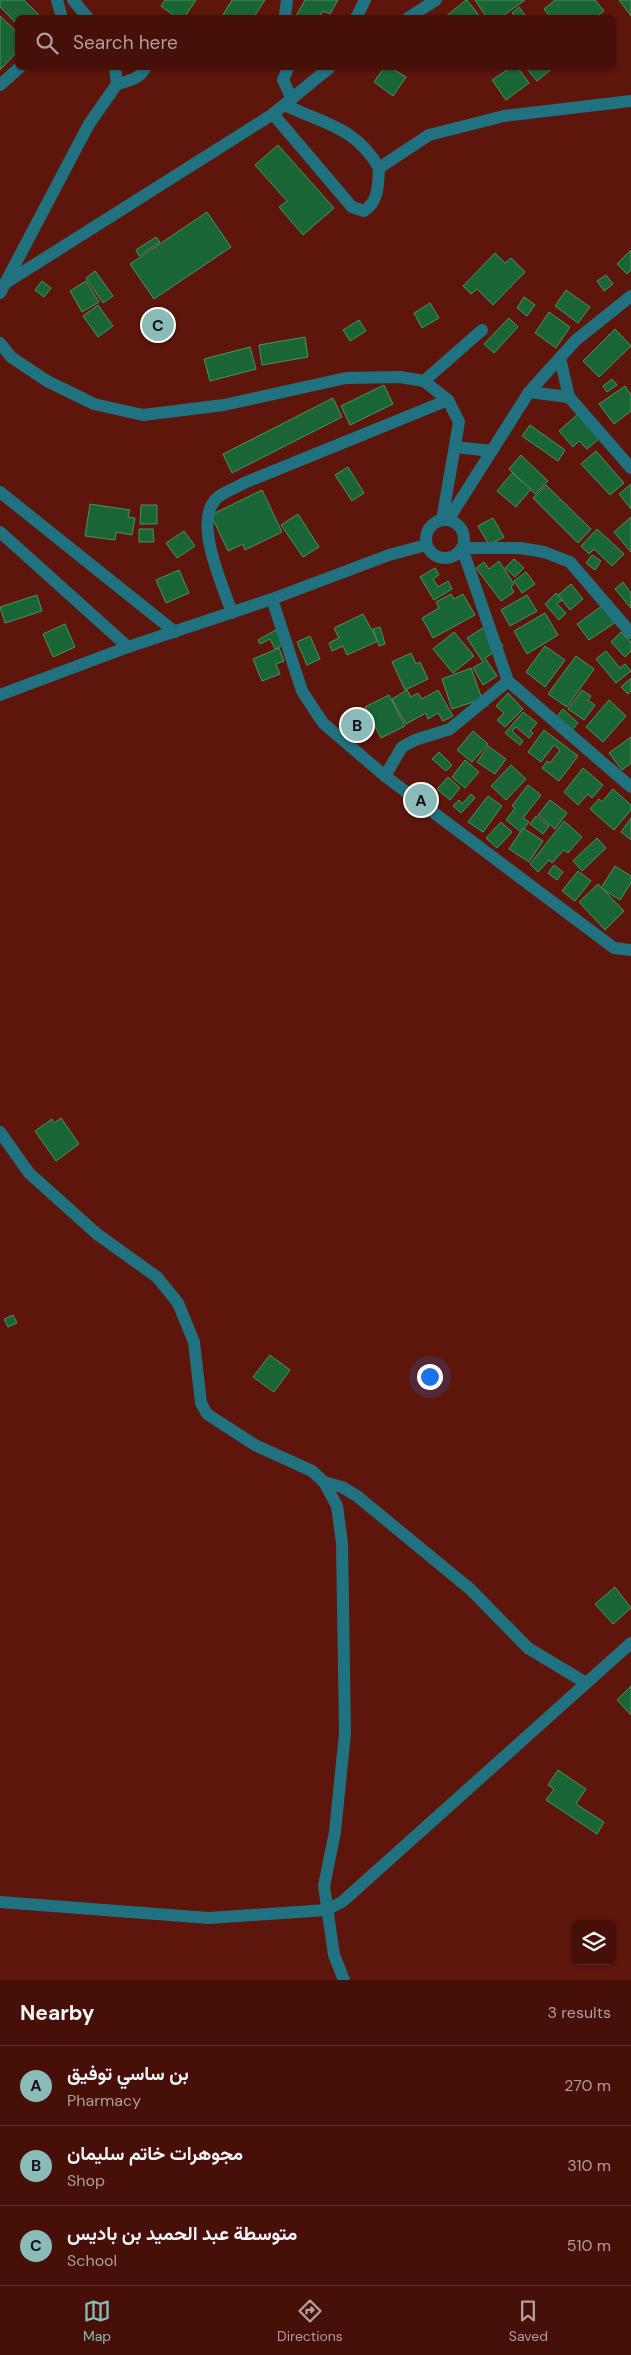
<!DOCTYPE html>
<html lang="en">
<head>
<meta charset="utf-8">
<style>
	:root { --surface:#461009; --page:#501e17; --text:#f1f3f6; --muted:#b09d9c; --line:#5e302a; --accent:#8bbbb9 }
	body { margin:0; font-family:"DM Sans",Vazirmatn,sans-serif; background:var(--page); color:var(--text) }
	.controls { position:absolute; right:15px; bottom:15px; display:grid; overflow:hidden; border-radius:8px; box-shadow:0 1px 4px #0004 }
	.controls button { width:45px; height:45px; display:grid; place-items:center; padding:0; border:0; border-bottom:1px solid var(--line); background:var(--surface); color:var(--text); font:25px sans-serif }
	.you { position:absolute; left:429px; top:1376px; width:18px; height:18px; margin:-12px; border:4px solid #fff; border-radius:50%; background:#1a73e8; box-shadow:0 0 0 8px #1a73e833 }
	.badge { display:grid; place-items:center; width:32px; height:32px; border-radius:50%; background:var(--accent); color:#111; font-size:16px; font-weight:700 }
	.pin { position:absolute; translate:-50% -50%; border:2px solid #fff; box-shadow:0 1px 5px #0006 }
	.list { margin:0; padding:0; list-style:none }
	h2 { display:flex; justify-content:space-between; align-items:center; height:65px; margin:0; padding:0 20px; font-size:21px }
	h2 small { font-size:16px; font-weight:400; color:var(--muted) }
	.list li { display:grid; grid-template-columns:32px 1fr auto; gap:15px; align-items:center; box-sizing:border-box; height:80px; padding:0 20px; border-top:1px solid var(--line) }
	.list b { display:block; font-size:19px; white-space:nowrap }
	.list p { margin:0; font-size:16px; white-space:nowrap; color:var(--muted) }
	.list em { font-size:16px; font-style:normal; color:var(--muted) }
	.icon { flex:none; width:28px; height:28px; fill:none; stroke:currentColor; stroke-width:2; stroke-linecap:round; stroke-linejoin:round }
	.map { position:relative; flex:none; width:631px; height:1980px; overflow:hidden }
	.search { position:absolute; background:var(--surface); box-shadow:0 1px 4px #0004; left:15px; right:15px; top:15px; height:55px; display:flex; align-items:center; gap:12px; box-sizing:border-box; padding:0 18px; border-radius:8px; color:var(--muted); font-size:19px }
	.sheet { height:305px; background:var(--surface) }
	nav { display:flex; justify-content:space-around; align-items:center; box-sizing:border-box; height:70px; border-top:1px solid var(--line); background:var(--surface); font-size:14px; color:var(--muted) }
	nav a { display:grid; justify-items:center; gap:2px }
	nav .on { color:var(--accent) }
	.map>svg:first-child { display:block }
	.building { fill:#1a6535; stroke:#4b925f }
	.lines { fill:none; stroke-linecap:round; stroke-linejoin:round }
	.minor { stroke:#217280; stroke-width:12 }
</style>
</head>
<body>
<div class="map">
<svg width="631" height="1980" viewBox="0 0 631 1980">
	<rect width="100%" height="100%" fill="#5e160c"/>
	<g class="building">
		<polygon points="0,0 24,0 42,18 18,18 18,25 0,7"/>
		<polygon points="165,0 196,0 184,18 177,18 161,6"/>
		<polygon points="232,0 265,0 253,18 221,18"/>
		<polygon points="305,0 338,0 330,14 323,11 319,18 298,18 296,16"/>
		<polygon points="467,0 481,18 444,18 466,0"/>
		<polygon points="475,0 525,0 500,18 487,18"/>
		<polygon points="555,0 595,0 604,11 595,18 551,18 544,9"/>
		<polygon points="619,0 631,0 631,16"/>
		<polygon points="519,7 527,18 516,18 512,13"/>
		<polygon points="0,16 18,33 18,51 0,70"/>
		<polygon points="384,68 391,68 406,77 393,96 374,82"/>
		<polygon points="510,68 518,68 529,83 506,100 492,80"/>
		<polygon points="526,68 553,68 537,81"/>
		<polygon points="278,145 334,208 303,235 279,207 287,201 255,165"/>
		<polygon points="207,212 231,247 154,299 130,264"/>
		<polygon points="156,237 160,242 139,256 136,250"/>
		<polygon points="631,250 631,270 627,274 617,264"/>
		<polygon points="495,253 505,263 511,258 525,272 493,305 477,289 471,294 463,286"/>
		<polygon points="95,271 113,296 103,303 86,278"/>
		<polygon points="606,275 613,284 604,291 597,281"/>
		<polygon points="42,281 51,288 44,297 35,290"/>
		<polygon points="86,281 99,302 82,312 70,291"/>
		<polygon points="566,290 590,307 578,323 555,306"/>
		<polygon points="524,297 535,305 527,316 517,308"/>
		<polygon points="430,303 439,318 422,328 414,313"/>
		<polygon points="98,305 113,326 98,337 83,316"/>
		<polygon points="549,312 570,327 556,348 535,333"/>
		<polygon points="509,318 518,327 494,353 484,344"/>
		<polygon points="359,320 366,331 350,341 343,330"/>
		<polygon points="615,329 631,346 599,377 583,361"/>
		<polygon points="305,337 308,357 262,365 259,345"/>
		<polygon points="250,347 256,369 210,381 204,359"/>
		<polygon points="612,379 617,385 607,392 603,386"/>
		<polygon points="384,385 393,404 350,425 341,406"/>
		<polygon points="625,386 631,395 631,411 614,424 599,404"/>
		<polygon points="333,398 342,417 232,473 223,454"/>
		<polygon points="579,413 601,437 587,449 579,441 573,447 559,431"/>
		<polygon points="530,425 565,450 558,461 522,436"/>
		<polygon points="596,451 624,483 610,495 581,464"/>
		<polygon points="521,455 548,481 535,494 509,469"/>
		<polygon points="348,467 364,493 352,501 335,475"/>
		<polygon points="512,473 531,489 516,507 497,491"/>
		<polygon points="631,484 631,509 619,494"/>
		<polygon points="546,485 591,529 578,543 533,498"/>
		<polygon points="262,490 282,532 245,550 243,544 228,551 211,515"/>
		<polygon points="90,504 130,510 128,517 135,518 132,535 116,532 115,540 85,536"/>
		<polygon points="141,505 157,505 157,524 140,524"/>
		<polygon points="298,514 319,547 303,557 281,525"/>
		<polygon points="631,517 631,552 614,532"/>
		<polygon points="493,518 504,537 489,545 478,526"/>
		<polygon points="139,529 153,529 154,542 139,542"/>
		<polygon points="597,529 624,554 612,566 594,549 589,554 581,546"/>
		<polygon points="184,531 195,546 177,558 166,543"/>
		<polygon points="592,555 601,561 595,570 586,563"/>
		<polygon points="514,559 524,568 515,577 505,568"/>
		<polygon points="499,561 514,584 511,587 514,592 501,601 476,568 484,562 489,569"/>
		<polygon points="435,568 439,575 433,579 438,587 448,581 452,589 434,600 420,577"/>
		<polygon points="179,570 189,593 166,603 156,580"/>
		<polygon points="526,572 535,584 522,593 514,581"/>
		<polygon points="623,582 631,593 631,608 615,589"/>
		<polygon points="571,584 583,599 570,610 558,595"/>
		<polygon points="556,593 562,600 557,604 566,613 559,620 545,604"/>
		<polygon points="451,594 454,599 463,594 475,615 433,638 422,618 439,608 436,602"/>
		<polygon points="37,595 42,611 5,623 0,607"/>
		<polygon points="527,595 537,611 510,626 501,610"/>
		<polygon points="610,600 622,618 589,640 577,624"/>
		<polygon points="545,613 558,635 527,654 514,631"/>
		<polygon points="363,614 378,641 347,655 343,646 332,651 329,643 339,638 334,628"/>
		<polygon points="65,624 75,647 53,657 43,634"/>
		<polygon points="489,624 503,646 485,658 497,676 483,685 473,668 483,662 467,638"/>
		<polygon points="283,626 291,641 275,649 270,639 260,644 258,640"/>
		<polygon points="380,627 385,644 379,646 373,629"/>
		<polygon points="454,632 474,656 453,673 433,649"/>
		<polygon points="621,632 631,642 631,651 625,657 611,642"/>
		<polygon points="310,636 320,659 307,665 297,642"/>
		<polygon points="545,646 565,660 545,687 526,672"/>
		<polygon points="279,648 284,661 276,664 280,674 262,681 253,659"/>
		<polygon points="606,651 620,668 625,664 631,671 616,683 596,659"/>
		<polygon points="411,653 416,664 420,662 428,679 405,690 392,662"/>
		<polygon points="576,656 594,669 567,707 548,694"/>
		<polygon points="471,668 482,699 452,709 442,679"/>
		<polygon points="631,678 631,691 628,694 621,687"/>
		<polygon points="407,690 411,697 418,693 422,699 438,690 453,716 443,721 438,713 428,719 426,713 406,724 392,699"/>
		<polygon points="582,690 591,696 588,700 595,705 584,720 568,709"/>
		<polygon points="508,693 523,709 505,727 497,720 504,713 496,706"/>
		<polygon points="389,695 405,726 381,738 365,707"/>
		<polygon points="609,700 626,716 603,742 586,727"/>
		<polygon points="563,709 578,723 572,730 557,716"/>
		<polygon points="523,712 537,723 530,731 533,733 529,738 516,727 512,731 523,741 520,745 505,733"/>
		<polygon points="544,730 578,756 559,781 542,768 547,761 550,763 560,750 554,745 541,762 528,752"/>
		<polygon points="473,731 488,744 472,762 457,750"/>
		<polygon points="631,737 631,763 622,770 609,753"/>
		<polygon points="488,746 506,759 495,774 477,762"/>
		<polygon points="439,752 452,765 446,771 432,759"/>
		<polygon points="465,760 479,772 465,788 452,777"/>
		<polygon points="511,765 526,779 506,800 491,786"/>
		<polygon points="583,768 603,785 592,798 588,794 578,805 564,792"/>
		<polygon points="448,777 460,788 450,800 437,789"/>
		<polygon points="528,785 541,795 523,818 529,822 521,832 506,820 515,808 512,806"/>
		<polygon points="613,789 631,805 631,810 614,830 590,809 599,799 602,802"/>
		<polygon points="471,794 475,798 461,813 453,806 459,800 462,804"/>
		<polygon points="488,796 502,806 483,832 468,822"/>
		<polygon points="550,800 567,813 555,829 538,815"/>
		<polygon points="536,816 549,826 543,834 530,824"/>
		<polygon points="631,818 631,840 621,832"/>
		<polygon points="564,821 582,837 568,853 564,850 552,863 549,860 538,872 530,864"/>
		<polygon points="501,822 512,832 497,848 486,838"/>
		<polygon points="523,828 543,841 529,862 509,849"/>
		<polygon points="597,838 606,848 582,871 573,861"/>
		<polygon points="554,865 563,872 557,880 548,873"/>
		<polygon points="615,866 631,876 631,883 620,900 601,888"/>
		<polygon points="578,871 591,881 575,901 562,891"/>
		<polygon points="598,884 624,911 605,930 579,902"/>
		<polygon points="61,1118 79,1144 56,1161 35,1131 52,1119 54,1123"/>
		<polygon points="13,1315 17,1323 8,1327 4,1319"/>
		<polygon points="270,1355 290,1370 274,1392 253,1377"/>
		<polygon points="615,1587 631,1608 613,1624 595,1604"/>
		<polygon points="631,1686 631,1715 617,1700"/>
		<polygon points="558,1770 586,1789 576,1804 604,1822 597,1834 546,1800 554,1789 548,1785"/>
	</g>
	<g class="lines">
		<g class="minor">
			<polyline points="57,0 62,18"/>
			<polyline points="73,0 88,18"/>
			<polyline points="287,18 285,15 287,0"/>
			<polyline points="356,18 365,0"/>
			<polyline points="408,18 436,0"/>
			<polyline points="288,68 283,80 292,99"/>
			<path d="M117,84c11,-3 23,-5 28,-16"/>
			<polyline points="0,85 19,68"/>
			<path d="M285,105c39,19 71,22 94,63"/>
			<path d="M273,114l79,93 12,4c15,-10 14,-26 15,-43l50,-33 75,-19 127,-15"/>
			<polyline points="4,284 273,114 329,68"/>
			<polyline points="0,293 89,124 117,84 115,68"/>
			<polyline points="0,343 11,357 47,381 94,404 143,415 224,405 346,378 400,377 424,381 448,400 459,422 442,520"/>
			<polyline points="560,358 569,397"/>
			<polyline points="424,381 482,330"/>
			<polyline points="529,392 569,397 631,468"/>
			<polyline points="455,447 492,451"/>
			<polyline points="0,492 175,632"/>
			<circle cx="445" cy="539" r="19"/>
			<polyline points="448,520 529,392 576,340 631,296"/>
			<polyline points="0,532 128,647"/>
			<polyline points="272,599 302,691 323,723 385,776 614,948 631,950"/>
			<path d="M232,613c-9,-28 -40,-92 -15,-115 7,-6 19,-10 27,-15l204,-83"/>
			<polyline points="631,633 570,562 544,552 520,548 462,548 508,681 631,787"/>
			<polyline points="0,695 128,647 272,599 389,555 426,545"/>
			<polyline points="385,776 402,747 415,740 450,729 508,681"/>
			<polyline points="0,1132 29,1173 97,1234 157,1277 178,1303 194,1342 201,1403 207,1414 255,1445 312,1471 324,1482 337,1506 342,1543 345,1733 335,1832 324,1886 334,1955 344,1980"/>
			<polyline points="324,1482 342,1487 357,1496 470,1589 528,1648 586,1683"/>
			<polyline points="0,1902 209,1918 326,1910 342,1902 631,1643"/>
		</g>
	</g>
</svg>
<div class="controls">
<button><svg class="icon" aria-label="layers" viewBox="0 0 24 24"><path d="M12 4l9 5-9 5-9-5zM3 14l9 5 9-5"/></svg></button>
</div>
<div class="you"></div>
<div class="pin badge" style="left:421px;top:800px">A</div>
<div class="pin badge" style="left:357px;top:725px">B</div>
<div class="pin badge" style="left:158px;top:325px">C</div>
<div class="search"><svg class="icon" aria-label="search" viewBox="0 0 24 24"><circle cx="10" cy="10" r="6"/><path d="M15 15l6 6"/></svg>Search here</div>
</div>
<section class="sheet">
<h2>Nearby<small>3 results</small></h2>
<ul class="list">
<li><span class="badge">A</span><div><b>بن ساسي توفيق</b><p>Pharmacy</p></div><em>270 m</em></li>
<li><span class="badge">B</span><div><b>مجوهرات خاتم سليمان</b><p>Shop</p></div><em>310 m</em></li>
<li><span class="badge">C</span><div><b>متوسطة عبد الحميد بن باديس</b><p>School</p></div><em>510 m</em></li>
</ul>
</section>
<nav>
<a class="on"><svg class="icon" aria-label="map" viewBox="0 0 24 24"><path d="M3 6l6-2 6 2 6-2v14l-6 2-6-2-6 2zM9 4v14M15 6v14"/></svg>Map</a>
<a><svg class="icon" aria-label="directions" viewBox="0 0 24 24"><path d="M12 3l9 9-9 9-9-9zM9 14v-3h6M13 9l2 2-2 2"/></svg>Directions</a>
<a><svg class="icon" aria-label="saved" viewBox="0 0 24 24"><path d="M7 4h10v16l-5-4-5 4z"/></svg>Saved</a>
</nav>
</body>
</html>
